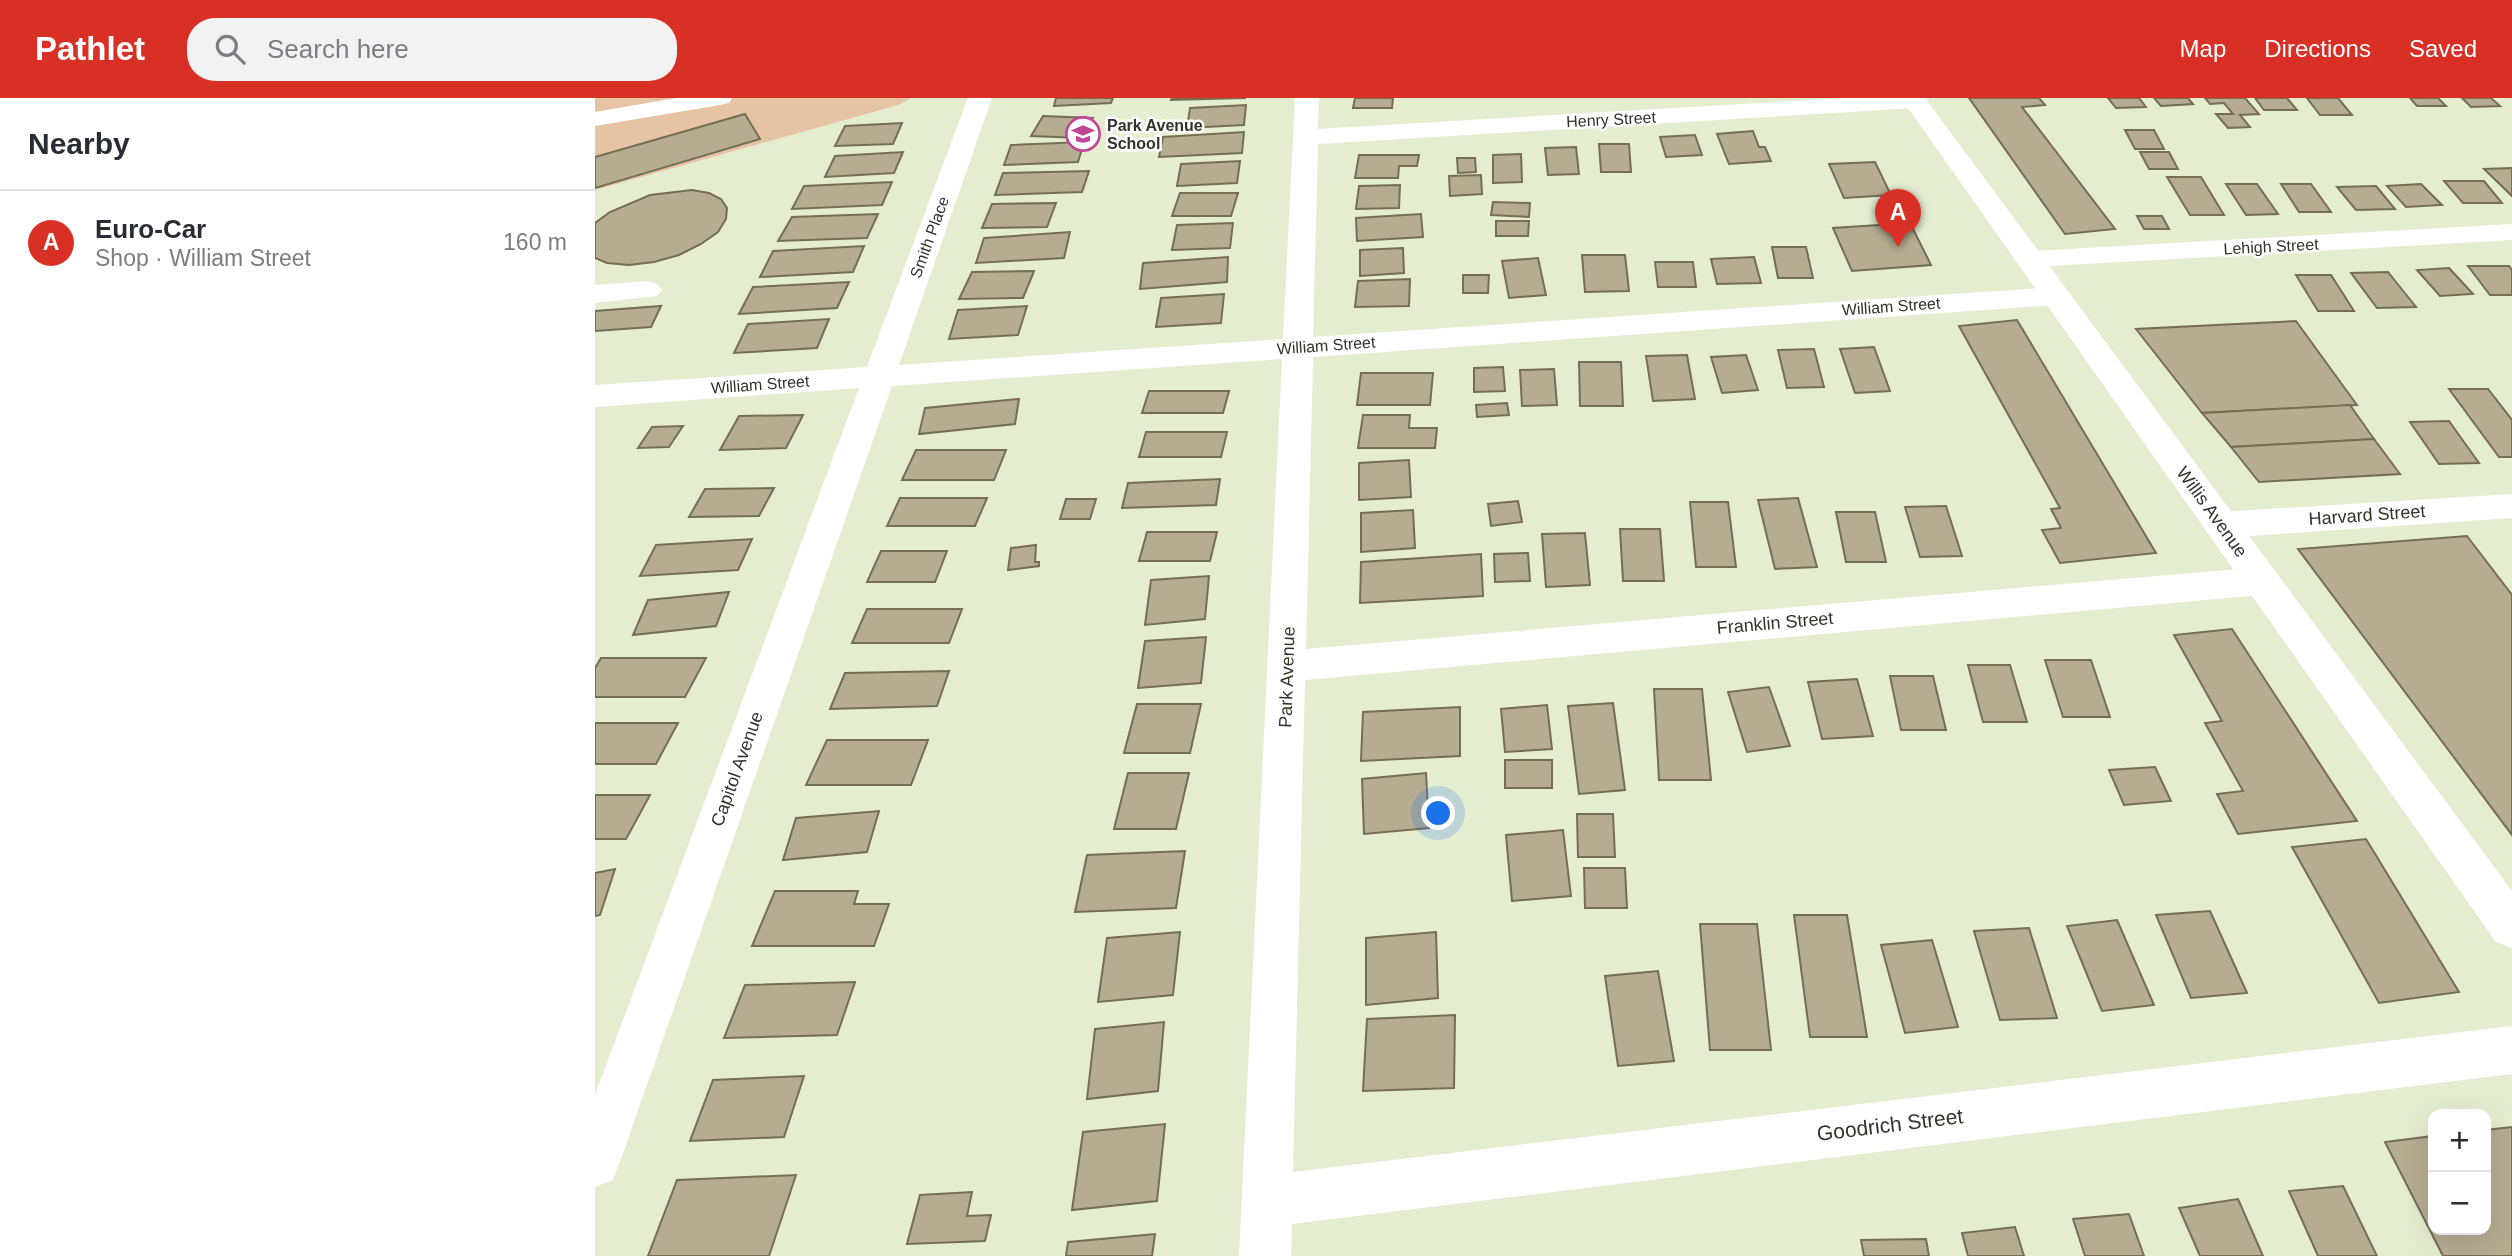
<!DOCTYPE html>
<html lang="en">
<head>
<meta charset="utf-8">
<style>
	:root { --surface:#fff; --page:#f2f2f3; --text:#2b2b33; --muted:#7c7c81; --line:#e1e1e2; --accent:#d93025 }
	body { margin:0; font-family:Arial,sans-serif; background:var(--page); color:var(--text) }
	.controls { position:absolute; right:21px; bottom:21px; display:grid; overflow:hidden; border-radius:14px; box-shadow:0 7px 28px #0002 }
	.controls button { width:63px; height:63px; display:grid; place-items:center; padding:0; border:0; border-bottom:2px solid var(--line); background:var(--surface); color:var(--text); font:35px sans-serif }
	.you { position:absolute; left:844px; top:716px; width:24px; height:24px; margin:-18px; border:5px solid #fff; border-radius:50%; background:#1a73e8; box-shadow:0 0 0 10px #1a73e833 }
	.badge { display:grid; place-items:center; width:46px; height:46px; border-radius:50%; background:var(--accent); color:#fff; font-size:23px; font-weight:700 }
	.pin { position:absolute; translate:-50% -58px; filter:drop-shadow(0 2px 4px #0008) }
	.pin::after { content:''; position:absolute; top:37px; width:24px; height:21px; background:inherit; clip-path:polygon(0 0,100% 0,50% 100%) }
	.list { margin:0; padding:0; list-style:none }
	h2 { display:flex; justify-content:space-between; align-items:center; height:91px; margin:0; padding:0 28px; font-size:30px }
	h2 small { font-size:23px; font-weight:400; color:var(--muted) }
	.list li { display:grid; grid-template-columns:46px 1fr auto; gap:21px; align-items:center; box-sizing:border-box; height:105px; padding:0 28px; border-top:2px solid var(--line) }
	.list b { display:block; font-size:26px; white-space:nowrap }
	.list p { margin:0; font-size:23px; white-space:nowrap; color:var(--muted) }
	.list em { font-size:23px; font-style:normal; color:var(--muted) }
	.icon { flex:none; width:38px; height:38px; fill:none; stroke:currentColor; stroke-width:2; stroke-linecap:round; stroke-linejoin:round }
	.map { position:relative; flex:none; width:1917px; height:1158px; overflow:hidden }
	header { display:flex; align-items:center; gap:42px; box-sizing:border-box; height:98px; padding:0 35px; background:var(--accent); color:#fff }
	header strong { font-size:33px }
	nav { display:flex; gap:38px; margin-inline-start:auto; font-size:24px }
	.search { width:490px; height:63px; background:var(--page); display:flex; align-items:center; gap:18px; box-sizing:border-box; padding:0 24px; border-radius:28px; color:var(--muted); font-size:26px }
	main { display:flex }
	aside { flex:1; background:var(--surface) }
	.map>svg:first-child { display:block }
	.green { fill:#e6c3a2 }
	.building { fill:#b5ac92; stroke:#756e55; stroke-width:2 }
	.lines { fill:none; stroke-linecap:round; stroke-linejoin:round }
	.minor { fill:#fff; fill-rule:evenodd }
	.major { fill:#fff; fill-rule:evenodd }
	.labels { text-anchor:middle; stroke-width:5; stroke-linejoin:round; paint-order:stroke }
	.far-street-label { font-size:16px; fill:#31342a; stroke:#fff }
	.far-poi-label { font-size:16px; font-weight:bold; fill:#31342a; stroke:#fff; text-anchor:start }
	.street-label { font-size:18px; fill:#31342a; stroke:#fff }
	.near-street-label { font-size:21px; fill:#31342a; stroke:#fff }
</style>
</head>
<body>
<header>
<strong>Pathlet</strong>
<div class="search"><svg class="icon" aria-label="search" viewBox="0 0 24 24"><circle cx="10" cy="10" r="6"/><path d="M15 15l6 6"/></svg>Search here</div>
<nav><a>Map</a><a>Directions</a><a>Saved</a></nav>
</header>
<main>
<aside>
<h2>Nearby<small></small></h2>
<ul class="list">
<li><span class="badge">A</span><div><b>Euro-Car</b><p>Shop · William Street</p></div><em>160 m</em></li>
</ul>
</aside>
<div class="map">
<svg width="1917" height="1158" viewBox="0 0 1917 1158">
	<rect width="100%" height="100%" fill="#e5edd1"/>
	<polygon class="green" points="0,0 316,0 303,7 0,92"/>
	<g class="building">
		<polygon points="461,0 518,0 516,5 459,8"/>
		<polygon points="577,0 651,0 576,2"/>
		<polygon points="760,0 798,0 797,10 758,10"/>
		<polygon points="1374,0 1444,0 1450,7 1427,9 1520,131 1470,136"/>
		<polygon points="1513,0 1544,0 1551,9 1521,10"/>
		<polygon points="1559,0 1593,0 1598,6 1566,8"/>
		<polygon points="1610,0 1650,0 1664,16 1645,17 1655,29 1633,30 1621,16 1638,16 1629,5 1615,6"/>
		<polygon points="1660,0 1692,0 1702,12 1669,12"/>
		<polygon points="1712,0 1743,0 1757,17 1725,17"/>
		<polygon points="1815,0 1843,0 1851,8 1822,8"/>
		<polygon points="1867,0 1896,0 1905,8 1876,9"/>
		<polygon points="651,7 649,27 592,30 595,10"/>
		<polygon points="150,16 165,41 0,90 0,59"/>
		<polygon points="448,18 498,20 487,40 436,38"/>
		<polygon points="307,25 298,46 240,48 250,28"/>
		<polygon points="1530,32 1559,32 1569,51 1540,51"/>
		<polygon points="1158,33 1164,49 1170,49 1176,63 1134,66 1122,36"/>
		<polygon points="649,34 647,55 564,59 568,39"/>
		<polygon points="1100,37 1107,57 1071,59 1065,39"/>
		<polygon points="489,44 483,64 409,67 416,47"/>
		<polygon points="1004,46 1034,46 1036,74 1006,74"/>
		<polygon points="981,49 984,76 953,77 950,50"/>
		<polygon points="308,54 299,75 230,79 240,58"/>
		<polygon points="1545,54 1574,54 1583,71 1554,71"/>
		<polygon points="926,56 927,84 898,85 898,57"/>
		<polygon points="764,57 824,57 822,68 804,68 803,80 760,80"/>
		<polygon points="862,60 880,60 881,74 863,75"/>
		<polygon points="645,63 642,85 582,88 586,66"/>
		<polygon points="1280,64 1296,97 1249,100 1234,66"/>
		<polygon points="1917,70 1917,98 1889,71"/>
		<polygon points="494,73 487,94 400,97 408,75"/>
		<polygon points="886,77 887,96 855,98 854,78"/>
		<polygon points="1572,79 1606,79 1629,117 1595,117"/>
		<polygon points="1849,83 1889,83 1907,105 1868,105"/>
		<polygon points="297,84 287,107 197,111 209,88"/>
		<polygon points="1631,86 1662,86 1683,116 1651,117"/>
		<polygon points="1686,86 1716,86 1736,114 1704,114"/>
		<polygon points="1826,86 1847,107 1811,109 1792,88"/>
		<polygon points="805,87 804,110 761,111 764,88"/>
		<polygon points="1781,88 1800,111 1761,112 1742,89"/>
		<polygon points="97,92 114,95 126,101 132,110 131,121 123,134 106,146 84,157 59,164 34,167 12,165 0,160 0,125 15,114 55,97"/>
		<polygon points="585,95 643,95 636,118 577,118"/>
		<polygon points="898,104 935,105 934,119 896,117"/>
		<polygon points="461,105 452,129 387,130 397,106"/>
		<polygon points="283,116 272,140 183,143 197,119"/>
		<polygon points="826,116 828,139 762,143 761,120"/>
		<polygon points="1542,118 1567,118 1574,131 1549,131"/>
		<polygon points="901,123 934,123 933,138 901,138"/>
		<polygon points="638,125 635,150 577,152 582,127"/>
		<polygon points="1315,125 1336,167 1257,173 1238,130"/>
		<polygon points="475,134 469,160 381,165 389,140"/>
		<polygon points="269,148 258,174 165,179 178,153"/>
		<polygon points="1177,149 1211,149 1218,180 1183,180"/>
		<polygon points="808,150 809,175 765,178 765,152"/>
		<polygon points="987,157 1030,157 1034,193 990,194"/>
		<polygon points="633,159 632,184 545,191 548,165"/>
		<polygon points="1159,159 1166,185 1122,186 1116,161"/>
		<polygon points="943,160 951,197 914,200 907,163"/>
		<polygon points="1060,164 1098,164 1101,189 1063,189"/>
		<polygon points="1873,168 1914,168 1917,172 1917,197 1895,197"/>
		<polygon points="1854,170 1878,196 1845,198 1822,172"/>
		<polygon points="439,173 428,200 364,201 377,174"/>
		<polygon points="1793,174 1821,209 1782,210 1756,175"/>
		<polygon points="868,177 894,177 893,195 868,195"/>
		<polygon points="1701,177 1736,177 1759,213 1723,213"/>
		<polygon points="815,181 814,208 760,209 763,183"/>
		<polygon points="254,184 242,210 144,216 158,189"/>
		<polygon points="629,196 626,225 561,229 566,200"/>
		<polygon points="66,208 56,229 0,233 0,213"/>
		<polygon points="432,208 423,237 354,241 363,212"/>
		<polygon points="234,221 222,250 139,255 153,226"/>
		<polygon points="1422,222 1561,455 1465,465 1447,432 1466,430 1456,411 1465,410 1364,228"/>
		<polygon points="1701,223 1762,307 1607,315 1541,231"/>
		<polygon points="1279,249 1295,293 1260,295 1245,251"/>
		<polygon points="1219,251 1229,289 1192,290 1183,252"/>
		<polygon points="1092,257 1100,301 1058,303 1051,258"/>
		<polygon points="1151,257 1163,292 1127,295 1116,259"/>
		<polygon points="984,264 1026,264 1028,308 985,308"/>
		<polygon points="908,269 910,293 879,294 879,270"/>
		<polygon points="959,271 962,307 927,308 925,272"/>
		<polygon points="766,275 838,275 835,307 762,307"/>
		<polygon points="1854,291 1893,291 1917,322 1917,359 1904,359"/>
		<polygon points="554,293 634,293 628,315 547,315"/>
		<polygon points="424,301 420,326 324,336 330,310"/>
		<polygon points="912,305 914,317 882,319 881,307"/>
		<polygon points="1755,307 1779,341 1636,349 1607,315"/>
		<polygon points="208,317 191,350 125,352 144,318"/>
		<polygon points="768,317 815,317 814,330 842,330 840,350 763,350"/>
		<polygon points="1854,323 1884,365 1844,366 1815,324"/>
		<polygon points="88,328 74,349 43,350 57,329"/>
		<polygon points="551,334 632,334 626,359 544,359"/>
		<polygon points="1779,341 1805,376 1664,384 1636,349"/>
		<polygon points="321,352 411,352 399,382 307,382"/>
		<polygon points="814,362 816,399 764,402 764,365"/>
		<polygon points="625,381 621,407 527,410 533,385"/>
		<polygon points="179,390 164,418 94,419 110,391"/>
		<polygon points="305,400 392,400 380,428 292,428"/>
		<polygon points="1203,400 1222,469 1180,471 1163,402"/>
		<polygon points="471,401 501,401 495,421 465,421"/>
		<polygon points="923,403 927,424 896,428 893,406"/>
		<polygon points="1095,404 1133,404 1141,469 1101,469"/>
		<polygon points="1351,408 1367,458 1325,459 1310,409"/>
		<polygon points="818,412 820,450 766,454 766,415"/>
		<polygon points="1241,414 1280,414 1291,464 1251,464"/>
		<polygon points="1025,431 1065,431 1069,483 1028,483"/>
		<polygon points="552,434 622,434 615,463 544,463"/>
		<polygon points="990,435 995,487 951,489 947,436"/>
		<polygon points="1872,438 1917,497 1917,737 1703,451"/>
		<polygon points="157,441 143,472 45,478 61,447"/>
		<polygon points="441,447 440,464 444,464 444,468 413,472 416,450"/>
		<polygon points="286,453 352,453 340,484 272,484"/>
		<polygon points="933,455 935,483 900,484 899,456"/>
		<polygon points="886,456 888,498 765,505 766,464"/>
		<polygon points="614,478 610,521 550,527 556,482"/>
		<polygon points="134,494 121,528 38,537 53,502"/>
		<polygon points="272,511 367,511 354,545 257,545"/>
		<polygon points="1637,531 1762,723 1643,736 1622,696 1648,693 1610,625 1627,623 1579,537"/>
		<polygon points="611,539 606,585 543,590 550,543"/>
		<polygon points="6,560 111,560 90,599 0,599 0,570"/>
		<polygon points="1450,562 1496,562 1515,619 1468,619"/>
		<polygon points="1373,567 1415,567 1432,624 1388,624"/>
		<polygon points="354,573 342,608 235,611 250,575"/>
		<polygon points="1295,578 1338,578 1351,632 1306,632"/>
		<polygon points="1262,581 1278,638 1227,641 1213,584"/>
		<polygon points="1174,589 1195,648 1152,654 1133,594"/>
		<polygon points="1059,591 1107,591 1116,682 1064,682"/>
		<polygon points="1018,605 1030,692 984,696 973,608"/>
		<polygon points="542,606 606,606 595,655 529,655"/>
		<polygon points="952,607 957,651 910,654 906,611"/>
		<polygon points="865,609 865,658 766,663 768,614"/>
		<polygon points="0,625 83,625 61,666 0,666"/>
		<polygon points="232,642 333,642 316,687 211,687"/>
		<rect x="910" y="662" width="47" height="28"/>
		<polygon points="1560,669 1576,703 1529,707 1514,672"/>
		<polygon points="533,675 594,675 581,731 519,731"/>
		<polygon points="831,675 834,730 769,736 767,681"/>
		<polygon points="0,697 55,697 31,741 0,741"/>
		<polygon points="284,713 272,754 188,762 201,720"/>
		<polygon points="982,716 1018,716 1020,759 983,759"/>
		<polygon points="968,732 976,798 917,803 911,737"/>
		<polygon points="1771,741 1864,894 1784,905 1697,749"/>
		<polygon points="590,753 581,810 480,814 492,757"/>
		<polygon points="989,770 1030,770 1032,810 990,810"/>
		<polygon points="20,771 5,817 0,818 0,775"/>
		<polygon points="180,793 263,793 259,806 294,806 279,848 157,848"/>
		<polygon points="1615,813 1652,895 1596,900 1561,817"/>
		<polygon points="1199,817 1252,817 1272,939 1215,939"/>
		<polygon points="1522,822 1559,907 1507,913 1472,828"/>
		<polygon points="1105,826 1162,826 1176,952 1115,952"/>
		<polygon points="1434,830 1462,920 1405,922 1379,833"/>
		<polygon points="585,834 578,897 503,904 512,840"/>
		<polygon points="841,834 843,900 771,907 771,840"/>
		<polygon points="1337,842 1363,929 1310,935 1286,847"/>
		<polygon points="1063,873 1079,963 1023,968 1010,878"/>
		<polygon points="260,884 242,937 129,940 150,887"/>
		<polygon points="860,917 859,990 768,993 772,921"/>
		<polygon points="569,924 563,993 492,1001 500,931"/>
		<polygon points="209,978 189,1039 95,1043 118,982"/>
		<polygon points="570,1026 562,1103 477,1112 488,1034"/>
		<polygon points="1917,1029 1917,1158 1848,1158 1790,1044 1838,1038 1838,1132 1891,1132 1891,1032"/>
		<polygon points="201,1077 174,1158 53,1158 82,1082"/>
		<polygon points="1748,1088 1782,1158 1723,1158 1694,1093"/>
		<polygon points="377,1094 372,1118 396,1117 390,1143 312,1146 325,1097"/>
		<polygon points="1643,1101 1668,1158 1605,1158 1584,1110"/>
		<polygon points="1534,1116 1549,1158 1490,1158 1478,1121"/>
		<polygon points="1420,1129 1429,1158 1373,1158 1367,1135"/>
		<polygon points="560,1136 557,1158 471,1158 473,1144"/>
		<polygon points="1331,1141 1334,1158 1269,1158 1266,1142"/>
	</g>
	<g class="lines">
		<g class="minor">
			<polygon points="81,0 137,0 134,5 125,7 0,28 0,14"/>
			<polygon points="373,0 397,0 304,267 688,241 700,0 724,0 723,31 1247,0 1331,0 1333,3 1330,8 1321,10 723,46 718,239 1462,189 1472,192 1477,198 1472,204 1462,207 718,259 711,551 1667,469 1680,473 1685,483 1680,493 1667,497 710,582 698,1074 1917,928 1917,976 697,1126 696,1158 644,1158 687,261 297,288 25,1064 18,1082 0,1089 0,997 264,290 0,309 0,287 272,269"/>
			<polygon points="1917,126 1917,142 1435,169 1425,167 1421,161 1425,155 1435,153"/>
			<polygon points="52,183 62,186 67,192 62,198 0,205 0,187"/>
			<polygon points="1917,396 1917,420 1626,440 1614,436 1609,427 1614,418 1626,414"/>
		</g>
		<polygon class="major" points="1306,0 1330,0 1917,793 1917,850 1901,844"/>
	</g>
	<defs>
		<g id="school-ring" transform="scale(1.75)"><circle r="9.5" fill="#fff" stroke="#c24797" stroke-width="1.5"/><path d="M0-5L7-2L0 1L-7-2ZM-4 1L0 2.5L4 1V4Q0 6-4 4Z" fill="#c24797"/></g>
	</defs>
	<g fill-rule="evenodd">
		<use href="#school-ring" x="488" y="36"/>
	</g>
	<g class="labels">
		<g class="far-street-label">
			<text transform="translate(1016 21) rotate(-3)" y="6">Henry Street</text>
			<text transform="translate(334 139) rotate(-70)" y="6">Smith Place</text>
			<text transform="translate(1676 148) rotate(-3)" y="6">Lehigh Street</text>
			<text transform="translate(1296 208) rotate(-4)" y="6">William Street</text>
			<text transform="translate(731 247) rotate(-4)" y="6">William Street</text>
			<text transform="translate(165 286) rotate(-4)" y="6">William Street</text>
		</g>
		<g class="far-poi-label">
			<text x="512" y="33">Park Avenue<tspan x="512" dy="18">School</tspan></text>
		</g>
		<g class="street-label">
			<text transform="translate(1617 414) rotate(54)" y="6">Willis Avenue</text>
			<text transform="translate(1772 417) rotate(-4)" y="6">Harvard Street</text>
			<text transform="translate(1180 525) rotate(-5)" y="6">Franklin Street</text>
			<text transform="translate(692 579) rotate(-88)" y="6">Park Avenue</text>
			<text transform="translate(142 671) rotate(-70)" y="6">Capitol Avenue</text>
		</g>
		<g class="near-street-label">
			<text transform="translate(1295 1027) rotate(-7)" y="7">Goodrich Street</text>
		</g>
	</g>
</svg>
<div class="controls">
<button>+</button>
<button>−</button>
</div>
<div class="you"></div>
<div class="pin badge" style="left:1303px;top:149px">A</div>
</div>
</main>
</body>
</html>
